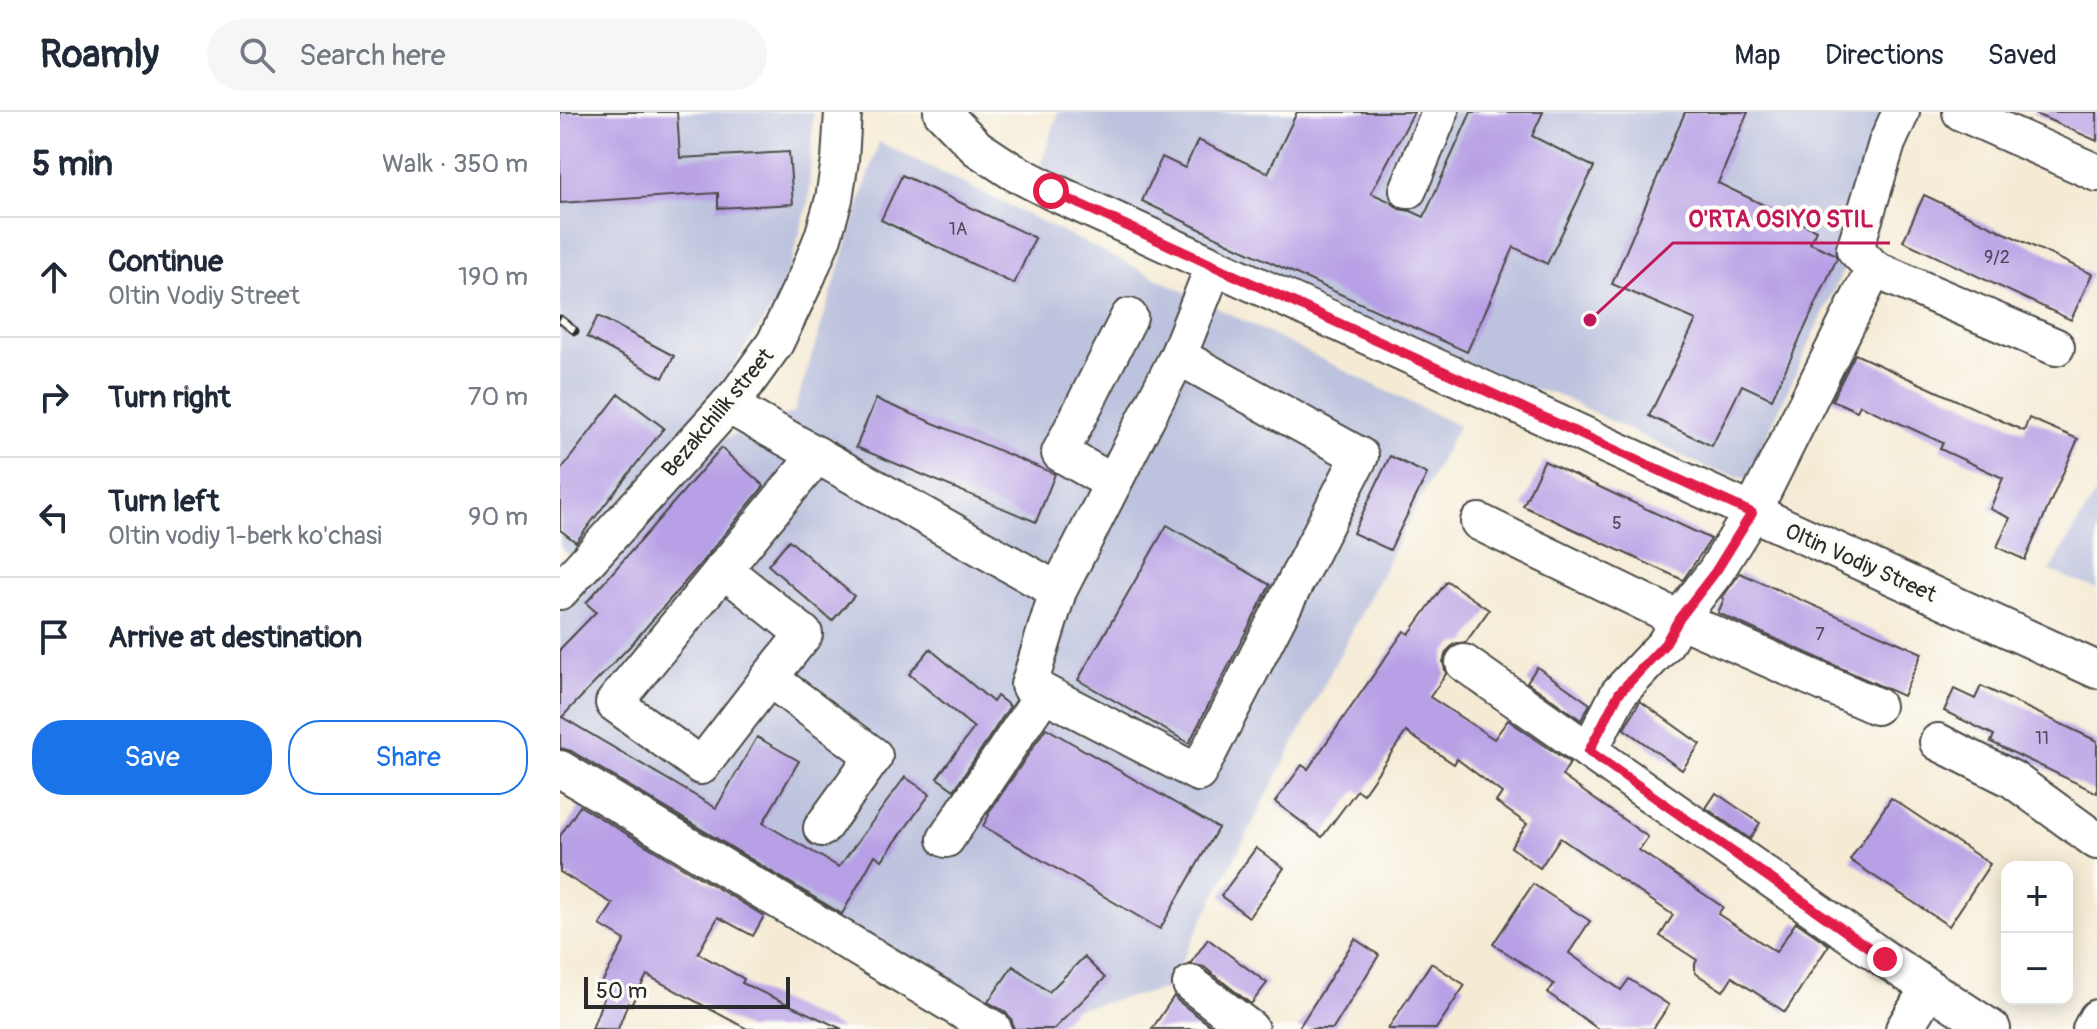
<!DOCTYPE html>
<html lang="en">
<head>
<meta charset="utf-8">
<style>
	:root { --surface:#fff; --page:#f6f6f7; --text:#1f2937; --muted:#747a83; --line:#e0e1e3; --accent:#1a73e8 }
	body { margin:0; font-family:Pangolin,sans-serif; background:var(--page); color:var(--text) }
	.controls { position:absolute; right:24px; bottom:24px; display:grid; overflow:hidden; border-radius:16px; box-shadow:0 4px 20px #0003 }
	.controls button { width:72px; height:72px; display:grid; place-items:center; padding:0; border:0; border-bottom:2px solid var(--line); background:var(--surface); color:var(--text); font:40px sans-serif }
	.scale { position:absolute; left:24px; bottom:20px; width:206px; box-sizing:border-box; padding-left:8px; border:4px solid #2b2b2b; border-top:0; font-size:22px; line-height:28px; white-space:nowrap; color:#2b2b2b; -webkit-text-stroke:6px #fdfcf7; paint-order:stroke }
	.stop { position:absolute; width:24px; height:24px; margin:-18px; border:6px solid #e11d48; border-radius:50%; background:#fff }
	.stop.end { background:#e11d48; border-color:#fff; box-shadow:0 2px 8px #0008 }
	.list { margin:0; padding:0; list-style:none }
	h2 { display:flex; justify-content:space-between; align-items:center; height:104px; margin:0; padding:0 32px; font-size:34px }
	h2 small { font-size:26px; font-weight:400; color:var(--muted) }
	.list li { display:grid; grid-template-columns:52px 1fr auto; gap:24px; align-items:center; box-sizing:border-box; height:120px; padding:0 32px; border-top:2px solid var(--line) }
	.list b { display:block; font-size:30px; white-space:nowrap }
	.list p { margin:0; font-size:26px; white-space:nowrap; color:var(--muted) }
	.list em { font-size:26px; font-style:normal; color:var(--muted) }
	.actions { display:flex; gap:16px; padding:24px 32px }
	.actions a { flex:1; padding:18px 0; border:2px solid var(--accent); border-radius:32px; text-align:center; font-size:28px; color:var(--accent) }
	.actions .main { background:var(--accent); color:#fff }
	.icon { flex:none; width:44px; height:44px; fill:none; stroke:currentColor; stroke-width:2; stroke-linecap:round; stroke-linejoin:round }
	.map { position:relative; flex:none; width:1537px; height:917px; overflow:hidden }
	header { display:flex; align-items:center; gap:48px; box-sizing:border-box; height:112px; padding:0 40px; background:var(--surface); border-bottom:2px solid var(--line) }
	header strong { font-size:38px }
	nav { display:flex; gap:44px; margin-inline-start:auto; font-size:28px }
	.search { width:560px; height:72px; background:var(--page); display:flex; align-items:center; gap:20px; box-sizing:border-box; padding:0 28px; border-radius:44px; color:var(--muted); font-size:30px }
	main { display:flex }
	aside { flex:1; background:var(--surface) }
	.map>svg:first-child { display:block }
	.industrial { fill:#bdc3de }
	.building { fill:#b7a0e5 }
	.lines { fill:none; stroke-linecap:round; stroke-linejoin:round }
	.minor-casing { stroke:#494844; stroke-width:40 }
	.minor { stroke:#fff; stroke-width:36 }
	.rail-casing { stroke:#2b2b2b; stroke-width:9 }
	.rail { stroke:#fdfcf7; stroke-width:6; stroke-dasharray:18; stroke-linecap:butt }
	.route { stroke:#e11d48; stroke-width:10 }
	.labels { text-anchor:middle; stroke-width:8; stroke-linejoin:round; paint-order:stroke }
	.number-label { font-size:18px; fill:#4e485a }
	.street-label { font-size:22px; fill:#2b2b2b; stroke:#fdfcf7 }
	.leader { fill:none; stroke:#c2185b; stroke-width:3 }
	.callout-dot { fill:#c2185b; stroke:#fdfcf7; stroke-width:3 }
	.callout-label { font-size:24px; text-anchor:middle; font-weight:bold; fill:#c2185b; stroke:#fdfcf7; stroke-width:8; stroke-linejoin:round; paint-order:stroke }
</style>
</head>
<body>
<header>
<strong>Roamly</strong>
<div class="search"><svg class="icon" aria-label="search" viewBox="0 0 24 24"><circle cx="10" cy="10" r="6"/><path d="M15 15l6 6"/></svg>Search here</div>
<nav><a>Map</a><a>Directions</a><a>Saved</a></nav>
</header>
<main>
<aside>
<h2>5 min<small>Walk · 350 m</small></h2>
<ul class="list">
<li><svg class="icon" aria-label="ahead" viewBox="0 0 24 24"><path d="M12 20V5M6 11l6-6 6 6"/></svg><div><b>Continue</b><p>Oltin Vodiy Street</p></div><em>190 m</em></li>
<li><svg class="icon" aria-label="right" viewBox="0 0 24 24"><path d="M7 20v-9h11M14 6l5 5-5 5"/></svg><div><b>Turn right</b></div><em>70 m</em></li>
<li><svg class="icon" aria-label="left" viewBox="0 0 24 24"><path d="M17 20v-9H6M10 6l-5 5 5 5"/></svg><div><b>Turn left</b><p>Oltin vodiy 1-berk ko'chasi</p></div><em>90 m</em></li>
<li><svg class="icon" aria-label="arrive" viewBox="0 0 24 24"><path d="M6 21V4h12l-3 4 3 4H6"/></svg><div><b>Arrive at destination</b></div></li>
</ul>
<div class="actions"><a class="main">Save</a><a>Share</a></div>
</aside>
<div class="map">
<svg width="1537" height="917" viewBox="0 0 1537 917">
	<rect width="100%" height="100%" fill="#fdfcf7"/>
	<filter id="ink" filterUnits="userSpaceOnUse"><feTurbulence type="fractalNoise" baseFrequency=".0125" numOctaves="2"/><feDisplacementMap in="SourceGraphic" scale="16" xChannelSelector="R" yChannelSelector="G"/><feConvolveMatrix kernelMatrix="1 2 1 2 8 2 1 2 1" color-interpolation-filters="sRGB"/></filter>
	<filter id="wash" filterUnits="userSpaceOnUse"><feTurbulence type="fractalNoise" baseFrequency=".006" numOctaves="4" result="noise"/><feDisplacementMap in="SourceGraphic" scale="32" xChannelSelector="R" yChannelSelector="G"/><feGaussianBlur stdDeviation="1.8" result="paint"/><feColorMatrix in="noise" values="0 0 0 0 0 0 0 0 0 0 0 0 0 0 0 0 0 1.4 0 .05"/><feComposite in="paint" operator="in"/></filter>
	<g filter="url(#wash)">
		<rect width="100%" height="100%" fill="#f5ebd5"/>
		<g class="industrial">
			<polygon points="0,0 253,0 249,88 223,180 149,290 13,446 0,435"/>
			<polygon points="498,0 1324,0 1280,122 1290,143 1187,367 1145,355 993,281 941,273 479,60"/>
			<polygon points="319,30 898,314 607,877 432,915 0,655 0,497 150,332 234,300"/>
			<polygon points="1537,379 1537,477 1490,459"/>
		</g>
		<g id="blocks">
			<g class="building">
				<polygon points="0,0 117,0 120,46 229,40 233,92 158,96 158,81 0,91"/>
				<polygon points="737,0 854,0 811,81 831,90 839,97 851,99 864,105 911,0 983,0 972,24 1034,55 987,152 954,135 907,240 675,134 582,89 602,45 625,56 638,28 708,61"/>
				<polygon points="1125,0 1188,0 1158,71 1256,118 1250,131 1275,142 1277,146 1212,287 1182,273 1152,334 1089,304 1136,208 1052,172"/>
				<polygon points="1471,0 1537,0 1537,29"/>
				<polygon points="342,63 475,126 454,172 321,108"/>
				<polygon points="1364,83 1532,162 1511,208 1343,129"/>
				<polygon points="38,204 114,244 103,266 27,225"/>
				<polygon points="1295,242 1464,319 1469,306 1518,327 1465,448 1437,435 1450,406 1430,397 1443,366 1380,337 1383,331 1300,293 1297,299 1272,288"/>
				<polygon points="59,282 104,316 16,430 0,418 0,359"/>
				<polygon points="316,287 495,362 476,410 296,335"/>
				<polygon points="161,336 204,374 137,456 70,534 2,605 156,696 197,625 239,649 203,711 279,755 345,665 370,682 322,748 315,743 282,802 11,639 0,636 0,537 36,500 26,491"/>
				<polygon points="830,344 867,362 830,438 793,421"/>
				<polygon points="984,349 1151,427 1123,468 963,394"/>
				<polygon points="607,413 710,473 629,631 518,568"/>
				<polygon points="229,428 294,484 272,509 208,453"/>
				<polygon points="1180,461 1362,541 1343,584 1158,501 1164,487 1162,486"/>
				<polygon points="887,469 929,498 906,530 894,532 886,540 883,550 886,562 870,585 934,627 948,608 1010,651 1002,664 1088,725 1079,738 1163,795 1158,802 1216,840 1236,810 1269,833 1225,900 1172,865 1163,879 1135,861 1135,852 1137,848 1100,824 1113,803 1000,726 980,756 951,735 967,712 936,690 942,681 897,647 894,652 846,620 803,682 797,678 762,725 715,690 742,653 748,657 844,519 849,522"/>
				<polygon points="370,537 433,590 437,584 450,594 394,678 377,666 414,616 349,562"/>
				<polygon points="977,555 1030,592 1021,608 967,570"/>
				<polygon points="1421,574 1537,629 1537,681 1431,630 1434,623 1384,599 1394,577 1415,587"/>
				<polygon points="1080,589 1140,632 1122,658 1064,617"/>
				<polygon points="486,616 658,716 600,817 423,714 429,703 428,702"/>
				<polygon points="1156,681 1200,711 1190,727 1146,696"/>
				<polygon points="1331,686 1430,752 1389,814 1290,748"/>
				<polygon points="20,694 204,804 193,824 158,805 138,841 184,867 182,871 282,917 187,917 87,863 71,893 68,891 58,917 32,917 46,879 39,876 65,828 40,813 53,792 0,760 0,724"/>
				<polygon points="696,736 724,756 689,805 661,784"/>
				<polygon points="973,772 1030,809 1009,841 1061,878 1069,867 1109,893 1093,917 1038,917 988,881 994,872 933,832"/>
				<polygon points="648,827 707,871 691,892 644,855 630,852"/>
				<polygon points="795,827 819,843 773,917 738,917"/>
				<polygon points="524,845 545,866 494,917 454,917 451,906 444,899 428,890 453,854 489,880"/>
				<polygon points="871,851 905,873 876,917 828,917"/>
				<polygon points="614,884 618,889 655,917 592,917"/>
			</g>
		</g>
	</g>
	<g filter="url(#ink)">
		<use href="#blocks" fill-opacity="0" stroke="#494844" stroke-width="2"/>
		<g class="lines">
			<g class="minor-casing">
				<g id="minor">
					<polyline points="382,0 417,36 452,59 491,79 1537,558"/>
					<polyline points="1401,0 1537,61"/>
					<polyline points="848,78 880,0"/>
					<polyline points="1314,157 1496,235"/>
					<polyline points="618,244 654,154"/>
					<polyline points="168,293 498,479 618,244 800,344 638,661 469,573 498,479"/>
					<polyline points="257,343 54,591 141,654 209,566 314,644 262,716"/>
					<polyline points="553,371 500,341 569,205"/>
					<polyline points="919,410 1119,507 1316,594"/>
					<polyline points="163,457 244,522 209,566"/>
					<polyline points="0,479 179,281 215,231 248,162 263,125 274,87 280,48 283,0"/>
					<polyline points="904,551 1325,847 1432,917"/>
					<polyline points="1378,630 1452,667 1537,729"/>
					<polyline points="1029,639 1059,581 1105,532 1119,507 1156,459 1192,401 1314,157 1295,137 1327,31 1341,0"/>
					<polyline points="0,657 433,917"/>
					<polyline points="386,727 484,581"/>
					<polyline points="631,872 690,917"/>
					<polyline points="1344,917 1369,876"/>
					<polyline points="1531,917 1537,906"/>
				</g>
			</g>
			<use href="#minor" class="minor"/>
			<g class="rail-casing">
				<polyline id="rail" points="0,207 15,219"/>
			</g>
			<use href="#rail" class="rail"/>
		</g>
	</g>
	<g class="lines" filter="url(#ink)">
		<polyline class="route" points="491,79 1192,401 1156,459 1119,507 1105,532 1059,581 1029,639 1325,847"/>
	</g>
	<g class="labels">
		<g class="number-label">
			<text x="398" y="123">1А</text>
			<text x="1437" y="151">9/2</text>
			<text x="1057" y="417">5</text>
			<text x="1260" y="528">7</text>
			<text x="1482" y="632">11</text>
		</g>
		<g class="street-label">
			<text transform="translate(157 300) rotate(-50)" y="8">Bezakchilik street</text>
			<text transform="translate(1301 450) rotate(24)" y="8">Oltin Vodiy Street</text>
		</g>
	</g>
	<path class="leader" d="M1030 208L1113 131H1330"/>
	<circle class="callout-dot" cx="1030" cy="208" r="8"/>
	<g class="callout-label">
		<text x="1221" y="115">O'RTA OSIYO STIL</text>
	</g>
</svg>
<div class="controls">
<button>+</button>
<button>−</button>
</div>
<div class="scale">50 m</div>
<div class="stop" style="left:491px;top:79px"></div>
<div class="stop end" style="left:1325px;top:847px"></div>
</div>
</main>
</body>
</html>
